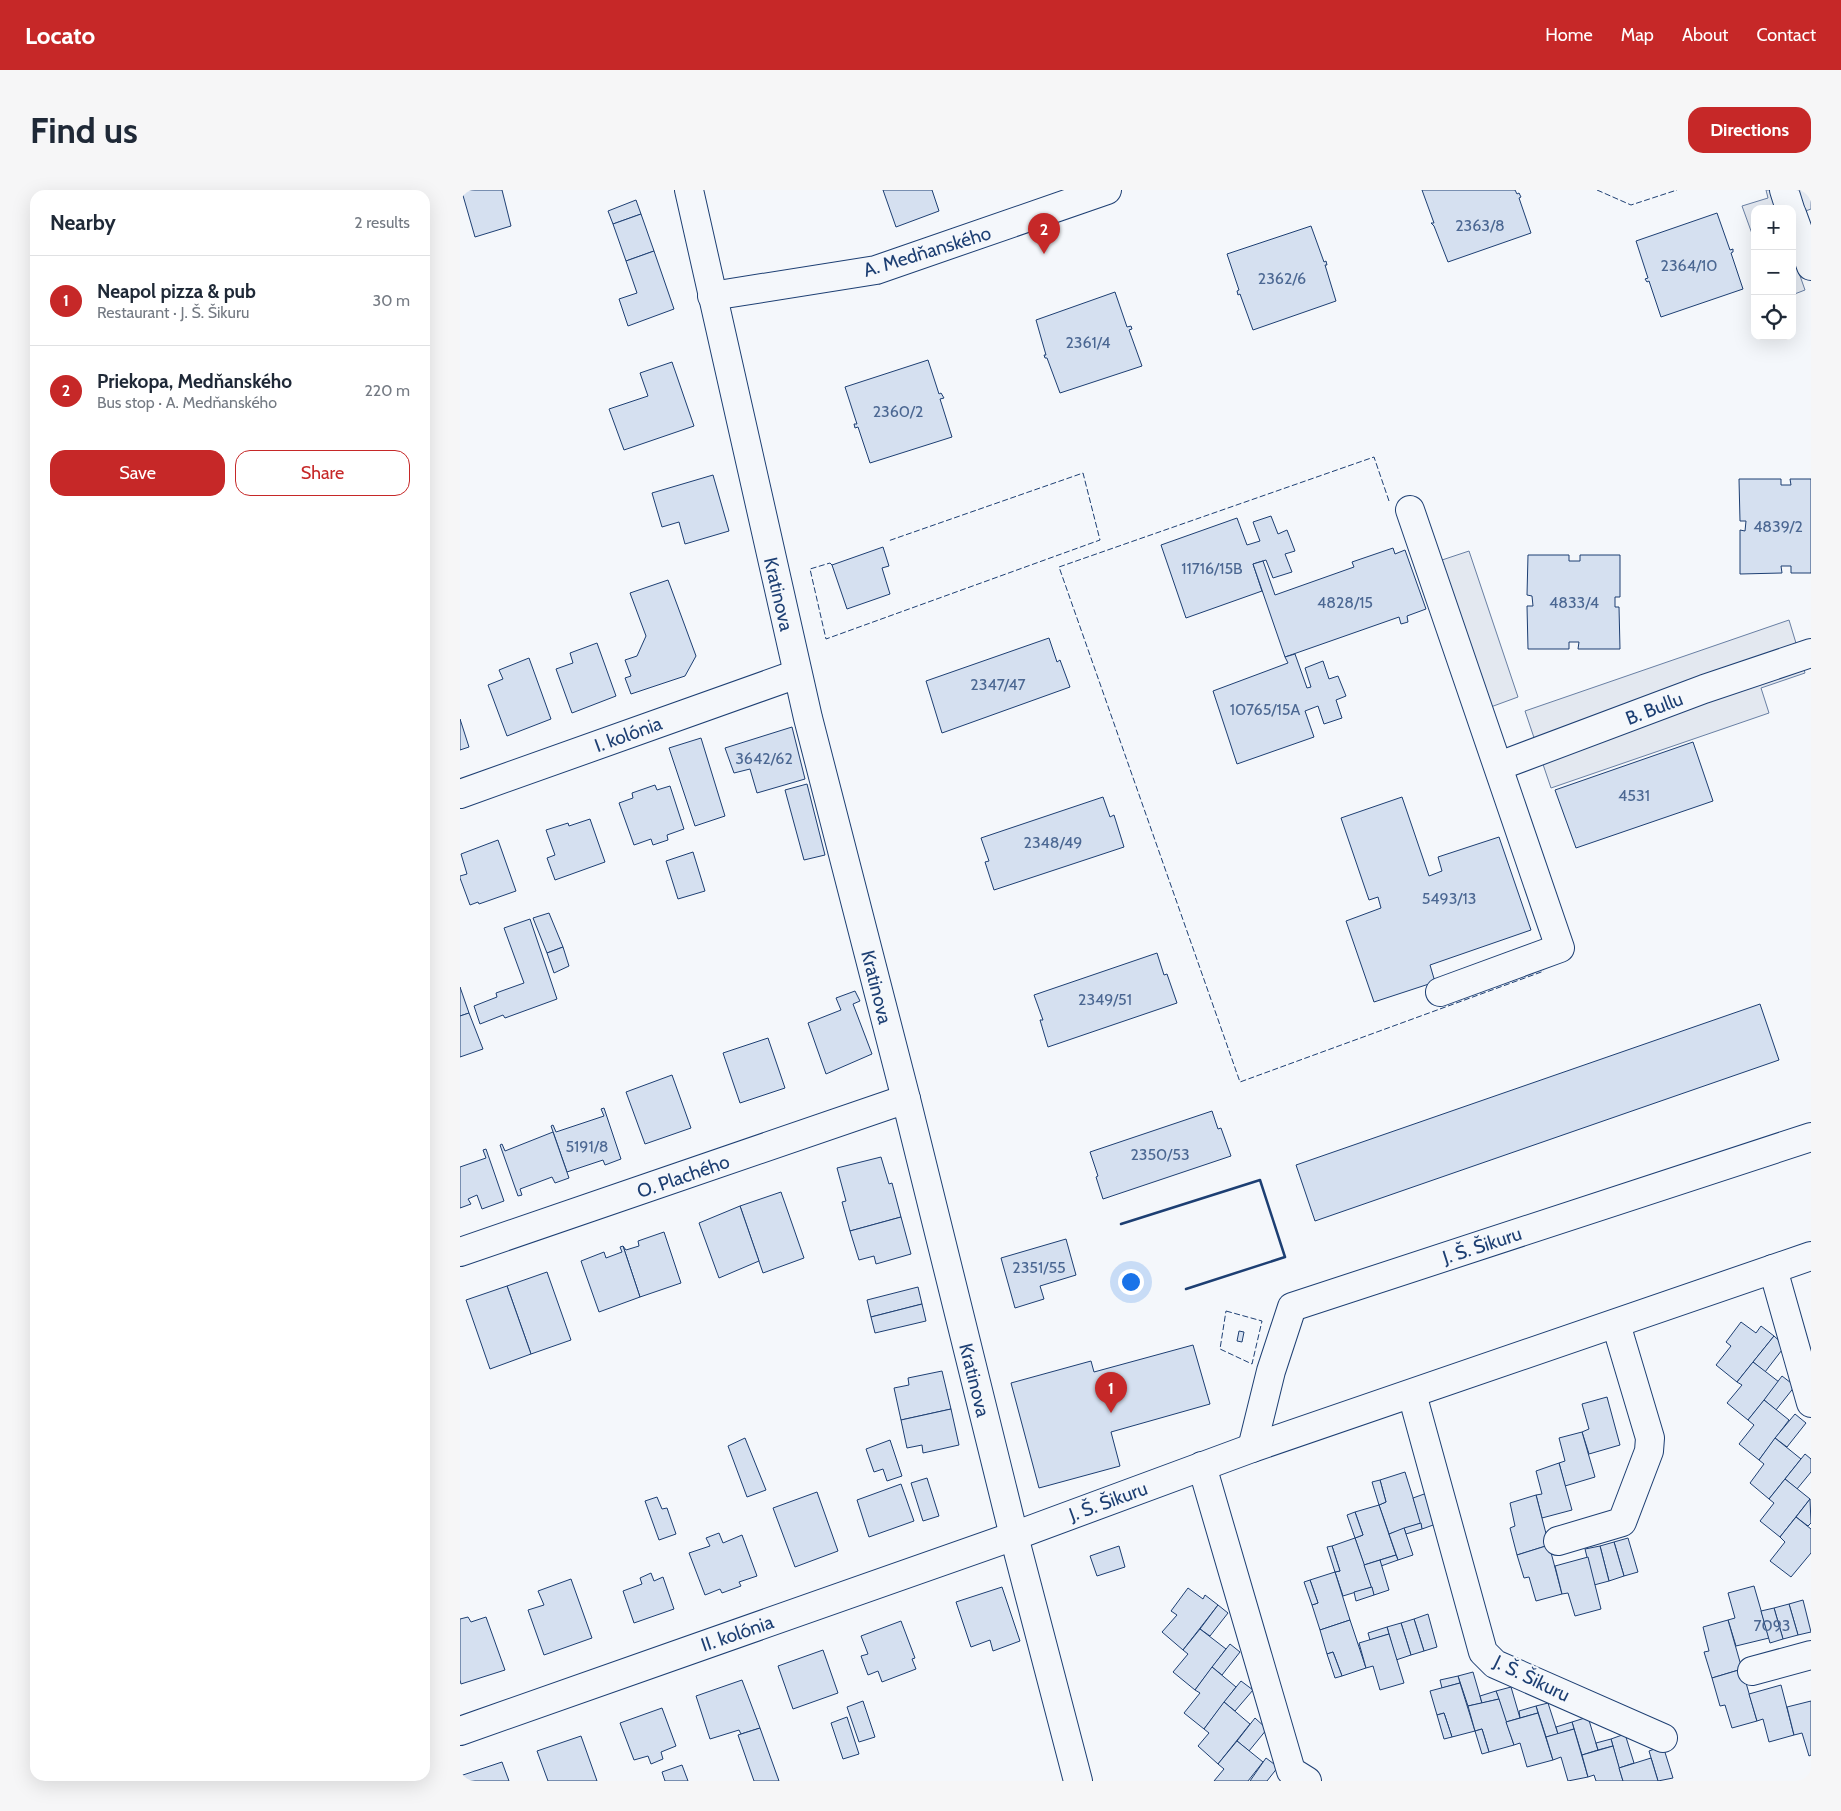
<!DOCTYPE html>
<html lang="en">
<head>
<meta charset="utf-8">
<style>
	:root { --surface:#fff; --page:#f6f6f7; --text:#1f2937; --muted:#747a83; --line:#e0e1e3; --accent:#c62828 }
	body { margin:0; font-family:Cabin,sans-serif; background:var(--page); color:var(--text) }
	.controls { position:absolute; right:15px; top:15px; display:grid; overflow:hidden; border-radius:10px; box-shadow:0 5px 20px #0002 }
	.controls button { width:45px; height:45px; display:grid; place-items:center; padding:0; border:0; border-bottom:1px solid var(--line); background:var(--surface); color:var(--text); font:25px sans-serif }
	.you { position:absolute; left:670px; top:1091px; width:18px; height:18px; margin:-12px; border:4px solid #fff; border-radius:50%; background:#1a73e8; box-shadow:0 0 0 8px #1a73e833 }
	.badge { display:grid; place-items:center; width:32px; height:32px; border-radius:50%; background:var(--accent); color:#fff; font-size:16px; font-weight:700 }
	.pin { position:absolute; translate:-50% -41px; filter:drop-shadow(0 1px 2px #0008) }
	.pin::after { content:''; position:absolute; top:26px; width:18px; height:15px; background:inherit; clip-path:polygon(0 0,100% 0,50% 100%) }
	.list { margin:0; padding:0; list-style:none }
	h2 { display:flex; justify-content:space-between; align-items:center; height:65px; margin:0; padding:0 20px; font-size:21px }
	h2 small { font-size:16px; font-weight:400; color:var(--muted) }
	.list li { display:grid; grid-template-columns:32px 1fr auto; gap:15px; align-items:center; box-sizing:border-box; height:90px; padding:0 20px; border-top:1px solid var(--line) }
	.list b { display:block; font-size:19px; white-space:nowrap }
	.list p { margin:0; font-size:16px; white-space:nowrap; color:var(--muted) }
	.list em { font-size:16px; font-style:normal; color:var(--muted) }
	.actions { display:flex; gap:10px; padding:15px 20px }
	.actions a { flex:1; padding:11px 0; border:1px solid var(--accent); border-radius:15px; text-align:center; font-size:18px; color:var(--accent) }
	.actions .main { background:var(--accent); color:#fff }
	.icon { flex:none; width:28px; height:28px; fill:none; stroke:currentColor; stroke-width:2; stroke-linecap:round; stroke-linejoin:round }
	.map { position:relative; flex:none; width:1351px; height:1591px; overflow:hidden; border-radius:15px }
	header { display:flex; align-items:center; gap:30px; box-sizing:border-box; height:70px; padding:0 25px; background:var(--accent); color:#fff }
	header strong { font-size:24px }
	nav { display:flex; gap:28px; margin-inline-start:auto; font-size:18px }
	.intro { display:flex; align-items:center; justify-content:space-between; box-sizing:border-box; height:120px; padding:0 30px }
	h1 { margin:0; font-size:35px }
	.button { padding:12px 22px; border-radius:15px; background:var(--accent); color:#fff; font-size:18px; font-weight:700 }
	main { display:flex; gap:30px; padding:0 30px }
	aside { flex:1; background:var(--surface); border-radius:15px; box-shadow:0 5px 20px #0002 }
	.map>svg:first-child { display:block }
	.parking { fill:#e3e8f0; stroke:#687fa3 }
	.building { fill:#d5e0f0; stroke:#1d3f73 }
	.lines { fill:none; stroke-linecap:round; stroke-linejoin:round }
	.minor-casing { stroke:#1d3f73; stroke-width:30 }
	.minor { stroke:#f4f7fb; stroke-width:28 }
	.fence { stroke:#1d3f73; stroke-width:1; stroke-dasharray:6 2.5; stroke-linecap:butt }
	.wall { stroke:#1d3f73; stroke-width:2.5 }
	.labels { text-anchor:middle; stroke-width:4; stroke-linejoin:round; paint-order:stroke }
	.number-label { font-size:16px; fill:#4b6792 }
	.street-label { font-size:19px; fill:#1d3f73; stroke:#f4f7fb }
</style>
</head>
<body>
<header>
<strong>Locato</strong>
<nav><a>Home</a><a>Map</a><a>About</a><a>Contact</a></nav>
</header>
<div class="intro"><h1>Find us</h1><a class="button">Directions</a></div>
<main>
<aside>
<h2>Nearby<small>2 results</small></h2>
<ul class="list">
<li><span class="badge">1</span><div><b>Neapol pizza &amp; pub</b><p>Restaurant · J. Š. Šikuru</p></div><em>30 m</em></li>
<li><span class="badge">2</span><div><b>Priekopa, Medňanského</b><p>Bus stop · A. Medňanského</p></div><em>220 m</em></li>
</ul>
<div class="actions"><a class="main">Save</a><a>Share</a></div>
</aside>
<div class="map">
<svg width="1351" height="1591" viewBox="0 0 1351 1591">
	<rect width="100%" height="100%" fill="#f4f7fb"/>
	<g class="parking">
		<polygon points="1306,0 1351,0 1351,19 1332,26 1332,19 1295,19 1295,52 1282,16 1308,8"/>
		<polygon points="1332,63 1345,100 1332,105"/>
		<polygon points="1009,361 1058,507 1028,518 979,371"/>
		<polygon points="1329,430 1345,483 1301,498 1309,523 1091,598 1065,521"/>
	</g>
	<g class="building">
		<polygon points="10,0 42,0 51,36 15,47 2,2"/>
		<polygon points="423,0 472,0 479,21 436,37"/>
		<polygon points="962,0 1055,0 1057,4 1059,3 1061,7 1059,8 1071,43 988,72 974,36 971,33 974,33"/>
		<polygon points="176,10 181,24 153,34 148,21"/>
		<polygon points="1257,23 1270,60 1273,59 1273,62 1271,63 1283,99 1201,127 1189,91 1187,92 1185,89 1188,88 1176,51"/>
		<polygon points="181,24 194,61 166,71 153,34"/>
		<polygon points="851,36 864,72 866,71 867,75 865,75 876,111 793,140 780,104 778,105 777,101 779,100 767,64"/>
		<polygon points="194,61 214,119 168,136 159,109 177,103 166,71"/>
		<polygon points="655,102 667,137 671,136 672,139 669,140 682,176 600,203 587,168 585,168 584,165 586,165 576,130"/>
		<polygon points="468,170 479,204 481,203 484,208 480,209 492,247 410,273 398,237 395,238 394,234 397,234 385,197"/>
		<polygon points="212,172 234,236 164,260 149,219 188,206 180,183"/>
		<polygon points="253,285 269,341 225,354 219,332 202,337 192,303"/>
		<polygon points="1279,289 1321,289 1321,295 1331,295 1330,289 1351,289 1351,383 1331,383 1331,376 1321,376 1322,383 1280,384 1280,340 1285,341 1286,331 1280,331"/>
		<polygon points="811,326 818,344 827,340 835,361 825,364 832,382 813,388 806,370 793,374 802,401 726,428 701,355 777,328 787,355 800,351 793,332"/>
		<polygon points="423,357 429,376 422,378 430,404 387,419 372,375"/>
		<polygon points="933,358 935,364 945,360 966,419 947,426 948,432 941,434 939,427 825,467 793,374 803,371 815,405 894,377 892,372"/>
		<polygon points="1068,365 1109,365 1109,371 1120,371 1120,365 1160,365 1160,407 1155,407 1155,417 1159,417 1160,459 1118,459 1119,452 1109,452 1109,459 1068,459 1067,416 1073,416 1072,406 1067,405"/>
		<polygon points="208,390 236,466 225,486 171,504 165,488 171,486 165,470 177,466 186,446 170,403"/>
		<polygon points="589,448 597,472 600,470 610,497 482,543 466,491"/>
		<polygon points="137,453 156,506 112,523 96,479 113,473 110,463"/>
		<polygon points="835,464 847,498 851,497 845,478 863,471 869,489 878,486 886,506 876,510 882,528 864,534 858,516 845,521 854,547 777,574 753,501 828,473 825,467"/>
		<polygon points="69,468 91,529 47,546 28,495 43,489 39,480"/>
		<polygon points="0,529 9,557 0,560"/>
		<polygon points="332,537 345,589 297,603 290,579 274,583 265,558"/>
		<polygon points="241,548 265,626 235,636 209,558"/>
		<polygon points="1233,552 1253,611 1116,658 1095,600"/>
		<polygon points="347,594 365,665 344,670 325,600"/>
		<polygon points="195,595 197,600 210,596 224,639 207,645 208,650 193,655 191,649 174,655 159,613 173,608 172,603"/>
		<polygon points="643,607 650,627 654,625 664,657 534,700 525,672 529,671 521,648"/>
		<polygon points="942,607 969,686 982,681 978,667 1039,647 1071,740 970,775 975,792 914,812 886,731 921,718 918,707 909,710 881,628"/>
		<polygon points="130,629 145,672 95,690 87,668 95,665 86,640 108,633 109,636"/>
		<polygon points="38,650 56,701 19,714 18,712 10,715 0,688 0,686 7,684 1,664"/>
		<polygon points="233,662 245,701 218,709 206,671"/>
		<polygon points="89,723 103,757 87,763 73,728"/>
		<polygon points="70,729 97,809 45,828 43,825 20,834 14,816 37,807 36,803 64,793 44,738"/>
		<polygon points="103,757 109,776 94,783 87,763"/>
		<polygon points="697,763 704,785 707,784 717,813 588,857 580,830 583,830 574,805"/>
		<polygon points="0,797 9,823 0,826"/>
		<polygon points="395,801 400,811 393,814 412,864 366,884 348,833 381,820 376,808"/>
		<polygon points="1300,814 1319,870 855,1031 836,975"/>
		<polygon points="9,823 23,859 0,867 0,826"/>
		<polygon points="308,848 325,898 280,913 263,863"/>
		<polygon points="212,885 231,938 185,954 166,902"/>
		<polygon points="144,918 161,969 145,975 143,970 107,982 91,936 93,935 96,942 144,926 141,919"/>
		<polygon points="752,921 758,939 761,938 771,966 643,1009 636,987 638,986 630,962"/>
		<polygon points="93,942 109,988 95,993 92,987 60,999 62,1005 58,1006 40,955 42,954 45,961"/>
		<polygon points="26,959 44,1011 22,1019 17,1005 8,1009 11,1014 0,1018 0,977 26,968 23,960"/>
		<polygon points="421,967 429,994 432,993 441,1027 390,1041 382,1012 386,1011 377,978"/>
		<polygon points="321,1002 344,1068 303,1083 280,1016"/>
		<polygon points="280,1016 299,1071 259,1088 239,1033"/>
		<polygon points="441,1027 451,1064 416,1074 414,1066 399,1070 390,1041"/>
		<polygon points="204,1042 221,1093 180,1107 163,1056 166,1060 179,1056 178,1051"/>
		<polygon points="606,1049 616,1085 580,1096 584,1109 555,1118 541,1068"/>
		<polygon points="163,1056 180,1107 139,1122 121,1071 144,1062 146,1068 162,1062 160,1057"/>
		<polygon points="87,1082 111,1150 71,1164 47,1096"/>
		<polygon points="47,1096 71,1164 30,1179 6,1110"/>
		<polygon points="458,1097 462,1114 411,1127 407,1110"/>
		<polygon points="462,1114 466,1131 415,1143 411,1127"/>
		<polygon points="1281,1132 1296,1143 1301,1136 1314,1146 1277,1192 1256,1175 1271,1156 1266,1152"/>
		<polygon points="779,1141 784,1142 782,1152 777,1151"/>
		<polygon points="1314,1146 1325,1156 1305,1182 1293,1172"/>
		<polygon points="733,1155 750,1214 651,1242 660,1276 579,1298 551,1193 631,1171 634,1182"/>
		<polygon points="1293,1172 1319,1192 1288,1230 1267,1213 1282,1195 1277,1192"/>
		<polygon points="482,1181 491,1219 441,1230 434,1198 449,1195 448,1188"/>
		<polygon points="1322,1186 1335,1196 1316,1220 1304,1210"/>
		<polygon points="1147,1207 1160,1255 1129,1264 1122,1242 1129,1239 1122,1214"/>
		<polygon points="1304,1210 1329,1230 1299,1270 1279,1254 1294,1235 1288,1230"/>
		<polygon points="491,1219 499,1255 463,1263 462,1255 447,1258 441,1230"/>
		<polygon points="1335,1224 1346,1233 1327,1257 1315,1248"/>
		<polygon points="1122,1242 1135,1287 1105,1296 1099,1273 1105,1271 1099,1248"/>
		<polygon points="285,1248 306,1300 287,1307 268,1256"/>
		<polygon points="1315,1248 1341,1269 1309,1309 1290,1293 1304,1274 1299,1270"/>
		<polygon points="430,1250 442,1286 427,1291 423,1279 414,1282 406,1259"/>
		<polygon points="1345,1264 1351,1269 1351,1282 1337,1299 1325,1289"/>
		<polygon points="1099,1273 1112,1320 1082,1328 1076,1305 1082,1304 1076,1281"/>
		<polygon points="945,1282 961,1333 929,1344 919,1315 926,1312 920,1290"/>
		<polygon points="467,1288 479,1326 463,1331 451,1293"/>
		<polygon points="1325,1289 1350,1309 1320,1347 1300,1331 1314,1313 1309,1309"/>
		<polygon points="920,1290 926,1312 919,1315 912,1292"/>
		<polygon points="441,1294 454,1331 409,1347 397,1310"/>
		<polygon points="357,1302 378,1361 335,1377 313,1318"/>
		<polygon points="967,1303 976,1334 962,1339 953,1308"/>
		<polygon points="1076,1305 1089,1355 1057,1365 1050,1338 1055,1336 1050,1313"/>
		<polygon points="197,1307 202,1319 207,1318 216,1344 199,1350 185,1311"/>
		<polygon points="1350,1309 1351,1333 1348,1336 1336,1327"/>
		<polygon points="919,1315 936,1365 904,1375 895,1348 903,1345 895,1322"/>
		<polygon points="895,1322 903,1345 895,1348 887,1325"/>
		<polygon points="1336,1327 1351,1339 1351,1363 1331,1387 1310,1371 1325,1352 1320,1347"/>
		<polygon points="961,1333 962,1339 946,1344 944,1338"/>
		<polygon points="944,1338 953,1365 938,1370 929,1344"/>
		<polygon points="259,1343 263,1353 282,1345 297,1386 279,1392 281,1396 262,1403 260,1399 245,1405 229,1363 250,1356 246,1348"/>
		<polygon points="895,1348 912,1397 883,1406 875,1382 880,1381 872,1356"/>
		<polygon points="1168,1348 1178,1382 1164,1386 1154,1352"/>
		<polygon points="1154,1352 1164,1386 1149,1391 1140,1356"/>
		<polygon points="1089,1355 1102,1404 1076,1411 1069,1387 1064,1388 1057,1365"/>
		<polygon points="659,1356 665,1377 637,1386 630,1366"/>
		<polygon points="872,1356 880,1381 875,1382 867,1357"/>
		<polygon points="1140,1356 1149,1391 1134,1395 1125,1359"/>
		<polygon points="936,1365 938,1370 921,1376 920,1370"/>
		<polygon points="1128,1367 1141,1419 1115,1426 1108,1403 1102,1404 1095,1376"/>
		<polygon points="920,1370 929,1400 914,1405 904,1375"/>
		<polygon points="875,1382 890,1430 860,1440 852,1415 858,1413 850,1390"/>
		<polygon points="191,1383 194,1391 203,1387 214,1419 174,1433 163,1401 182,1394 180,1388"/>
		<polygon points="111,1389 132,1448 84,1465 68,1420 84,1415 78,1401"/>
		<polygon points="850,1390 858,1413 852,1415 844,1392"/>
		<polygon points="1294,1396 1309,1448 1276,1456 1268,1430 1275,1428 1268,1403"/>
		<polygon points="542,1397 560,1451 533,1461 530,1450 511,1457 496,1412"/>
		<polygon points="912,1397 914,1405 896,1411 894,1402"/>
		<polygon points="728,1398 743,1409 745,1405 758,1415 723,1460 702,1442 717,1425 711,1421"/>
		<polygon points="1343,1410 1351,1442 1338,1445 1329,1414"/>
		<polygon points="1329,1414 1338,1445 1323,1449 1314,1418"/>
		<polygon points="758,1415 768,1423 750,1446 740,1439"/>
		<polygon points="1314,1418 1323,1449 1310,1453 1301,1421"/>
		<polygon points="968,1424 977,1457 964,1461 954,1429"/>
		<polygon points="8,1427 11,1432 26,1427 45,1480 1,1494 0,1490 0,1429"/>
		<polygon points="954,1429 964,1461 951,1465 941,1433"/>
		<polygon points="890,1430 906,1478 882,1486 873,1462 867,1464 860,1440"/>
		<polygon points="1268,1430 1282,1479 1252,1488 1244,1462 1249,1461 1243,1437"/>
		<polygon points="441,1431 455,1468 452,1469 456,1479 422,1492 418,1481 408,1485 401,1466 408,1464 401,1446"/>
		<polygon points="941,1433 951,1465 936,1470 927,1437"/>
		<polygon points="927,1437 929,1444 910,1450 908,1443"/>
		<polygon points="740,1439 766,1459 735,1500 713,1482 728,1464 723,1460"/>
		<polygon points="929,1444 944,1493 920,1500 913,1476 906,1478 899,1453"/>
		<polygon points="770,1454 780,1462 762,1485 752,1477"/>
		<polygon points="363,1460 378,1503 333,1519 318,1476"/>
		<polygon points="873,1462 882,1486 875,1488 867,1464"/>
		<polygon points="752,1477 776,1497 744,1539 724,1523 740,1503 735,1500"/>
		<polygon points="1282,1479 1297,1531 1272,1538 1265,1515 1260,1516 1252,1488"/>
		<polygon points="1013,1482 1022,1513 1008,1516 998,1486"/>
		<polygon points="998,1486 1000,1493 982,1498 980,1490"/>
		<polygon points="282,1490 300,1538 281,1544 279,1540 250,1549 236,1506"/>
		<polygon points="781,1491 793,1500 775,1521 764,1512"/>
		<polygon points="1000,1493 1015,1541 992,1547 984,1523 977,1525 970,1501"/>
		<polygon points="1321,1495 1334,1545 1309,1552 1303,1529 1297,1531 1289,1504"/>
		<polygon points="1051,1497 1060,1528 1046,1532 1036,1501"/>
		<polygon points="1036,1501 1039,1509 1022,1513 1020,1506"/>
		<polygon points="1039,1509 1054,1555 1029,1562 1022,1539 1015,1541 1008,1516"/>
		<polygon points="403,1511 415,1547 399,1552 387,1517"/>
		<polygon points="1351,1511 1351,1565 1349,1566 1342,1543 1334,1545 1327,1517"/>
		<polygon points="764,1512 790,1534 758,1574 738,1556 749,1543 744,1539"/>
		<polygon points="1088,1513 1098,1544 1086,1547 1076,1516"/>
		<polygon points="1076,1516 1078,1523 1060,1528 1059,1521"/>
		<polygon points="202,1518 216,1556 201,1562 203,1569 191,1574 188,1566 174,1570 160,1533"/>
		<polygon points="984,1523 992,1547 984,1549 977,1525"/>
		<polygon points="1078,1523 1093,1570 1067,1577 1060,1553 1054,1555 1046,1532"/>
		<polygon points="387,1527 399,1564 383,1569 371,1533"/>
		<polygon points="1128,1527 1138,1560 1122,1565 1112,1532"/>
		<polygon points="795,1528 807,1539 789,1561 777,1551"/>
		<polygon points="1112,1532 1114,1539 1098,1544 1096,1537"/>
		<polygon points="300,1538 319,1591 294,1591 278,1545"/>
		<polygon points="1022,1539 1029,1562 1022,1564 1015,1541"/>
		<polygon points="1114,1539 1128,1587 1108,1591 1101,1567 1093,1570 1086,1547"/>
		<polygon points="1165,1544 1174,1573 1159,1578 1151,1549"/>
		<polygon points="121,1546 137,1591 88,1591 77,1561"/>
		<polygon points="1151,1549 1153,1556 1138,1560 1136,1553"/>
		<polygon points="777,1551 803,1572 788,1591 754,1591 764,1579 758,1574"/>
		<polygon points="1153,1556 1163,1591 1136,1591 1134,1585 1128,1587 1122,1565"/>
		<polygon points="1203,1556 1213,1588 1198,1591 1189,1561"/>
		<polygon points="806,1568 818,1577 807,1591 790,1591"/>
		<polygon points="1191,1568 1198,1591 1163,1591 1159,1578"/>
		<polygon points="42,1572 49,1591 0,1591 0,1586"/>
		<polygon points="222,1575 228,1591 205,1591 202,1582"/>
	</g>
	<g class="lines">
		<g class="minor-casing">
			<g id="minor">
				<polyline points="229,0 348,528 446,909 554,1346 618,1591"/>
				<polyline points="1324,0 1330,19"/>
				<polyline points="1332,24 1351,76"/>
				<polyline points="252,106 416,80 647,0"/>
				<polyline points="950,320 1100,758 980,802"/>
				<polyline points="1039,576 1244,499 1351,463"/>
				<polyline points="0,604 337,484"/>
				<polyline points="0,1062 446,909"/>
				<polyline points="1313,1079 1351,1213"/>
				<polyline points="952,1204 1023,1462 1035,1474 1203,1548"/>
				<polyline points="792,1258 811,1181 832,1117 1351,947"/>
				<polyline points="742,1276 831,1581 847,1591"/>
				<polyline points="1098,1351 1162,1332 1189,1261 1190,1248 1156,1134"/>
				<polyline points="1292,1481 1351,1465"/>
				<polyline points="0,1541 554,1346 792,1258 1351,1066"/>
			</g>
		</g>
		<use href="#minor" class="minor"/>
		<g class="fence">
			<polyline points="1137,0 1171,15 1217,0"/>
			<polyline points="929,311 914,267 599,377 780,892 1084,781"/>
			<polyline points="372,375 370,373 350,379 366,449 640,350 623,283 428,351"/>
			<polygon points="766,1121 802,1131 792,1174 760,1159"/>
		</g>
		<polyline class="wall" points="661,1034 800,990 825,1067 726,1099"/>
	</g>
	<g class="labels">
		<g class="number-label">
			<text x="1020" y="41">2363/8</text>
			<text x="1229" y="81">2364/10</text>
			<text x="822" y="94">2362/6</text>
			<text x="628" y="158">2361/4</text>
			<text x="438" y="227">2360/2</text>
			<text x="1318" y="342">4839/2</text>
			<text x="752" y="384">11716/15B</text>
			<text x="885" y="418">4828/15</text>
			<text x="1114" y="418">4833/4</text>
			<text x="538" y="500">2347/47</text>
			<text x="805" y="525">10765/15A</text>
			<text x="304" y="574">3642/62</text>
			<text x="1174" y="611">4531</text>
			<text x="593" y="658">2348/49</text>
			<text x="989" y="714">5493/13</text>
			<text x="645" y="815">2349/51</text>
			<text x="127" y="962">5191/8</text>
			<text x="700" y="970">2350/53</text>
			<text x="579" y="1083">2351/55</text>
			<text x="1312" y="1441">7093</text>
		</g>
		<g class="street-label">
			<text transform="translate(467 61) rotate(-17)" y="7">A. Medňanského</text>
			<text transform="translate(319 404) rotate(77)" y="7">Kratinova</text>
			<text transform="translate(1194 518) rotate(-21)" y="7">B. Bullu</text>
			<text transform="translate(168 544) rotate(-20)" y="7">I. kolónia</text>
			<text transform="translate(417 797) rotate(76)" y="7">Kratinova</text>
			<text transform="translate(223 986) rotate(-19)" y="7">O. Plachého</text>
			<text transform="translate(1022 1055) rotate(-18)" y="7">J. Š. Šikuru</text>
			<text transform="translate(515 1190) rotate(76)" y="7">Kratinova</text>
			<text transform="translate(648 1311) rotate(-20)" y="7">J. Š. Šikuru</text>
			<text transform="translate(277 1443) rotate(-19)" y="7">II. kolónia</text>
			<text transform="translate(1072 1488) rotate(26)" y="7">J. Š. Šikuru</text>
		</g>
	</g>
</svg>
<div class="controls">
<button>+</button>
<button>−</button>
<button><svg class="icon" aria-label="locate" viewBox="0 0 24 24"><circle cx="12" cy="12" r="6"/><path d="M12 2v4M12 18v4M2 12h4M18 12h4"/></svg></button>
</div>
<div class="you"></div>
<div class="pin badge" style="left:651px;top:1223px">1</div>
<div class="pin badge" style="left:584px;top:64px">2</div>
</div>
</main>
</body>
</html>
